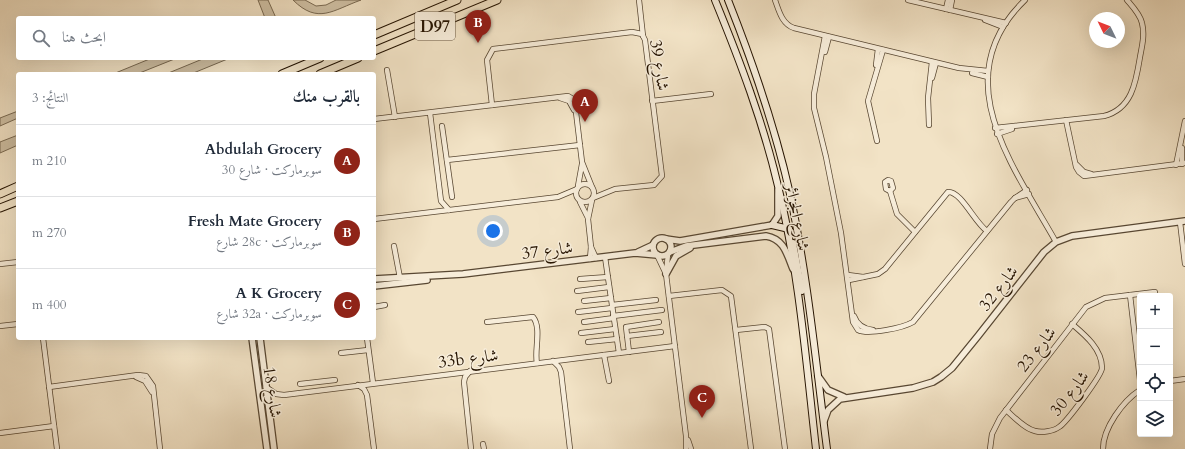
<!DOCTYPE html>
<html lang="ar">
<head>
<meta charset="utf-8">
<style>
	:root { --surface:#fff; --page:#f6f6f7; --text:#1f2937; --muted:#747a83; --line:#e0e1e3; --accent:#8f2418 }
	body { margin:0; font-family:Cardo,Amiri,serif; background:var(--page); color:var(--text); direction:rtl }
	.controls { position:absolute; right:12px; bottom:12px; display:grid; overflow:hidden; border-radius:4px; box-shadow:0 4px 16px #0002 }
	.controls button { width:36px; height:36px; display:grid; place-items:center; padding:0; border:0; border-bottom:1px solid var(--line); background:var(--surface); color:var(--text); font:20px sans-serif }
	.compass { position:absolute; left:1089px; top:12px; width:36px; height:36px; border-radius:50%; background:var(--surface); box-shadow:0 4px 16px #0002; rotate:313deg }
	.you { position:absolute; left:493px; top:231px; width:14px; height:14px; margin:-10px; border:3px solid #fff; border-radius:50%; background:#1a73e8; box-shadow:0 0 0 6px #1a73e833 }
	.badge { display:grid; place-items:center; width:26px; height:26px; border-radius:50%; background:var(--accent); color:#fff; font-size:13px; font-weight:700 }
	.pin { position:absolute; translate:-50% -33px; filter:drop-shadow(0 1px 2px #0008) }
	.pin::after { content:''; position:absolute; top:21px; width:14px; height:12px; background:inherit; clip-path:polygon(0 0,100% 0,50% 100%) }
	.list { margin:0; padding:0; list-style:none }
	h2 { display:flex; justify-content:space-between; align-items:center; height:52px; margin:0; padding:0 16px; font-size:17px }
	h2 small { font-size:13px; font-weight:400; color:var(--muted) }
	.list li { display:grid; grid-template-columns:26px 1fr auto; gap:12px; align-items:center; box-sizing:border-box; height:72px; padding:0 16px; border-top:1px solid var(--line) }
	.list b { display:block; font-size:15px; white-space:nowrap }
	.list p { margin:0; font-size:13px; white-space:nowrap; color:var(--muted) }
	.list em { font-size:13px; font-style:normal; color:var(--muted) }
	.icon { flex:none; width:22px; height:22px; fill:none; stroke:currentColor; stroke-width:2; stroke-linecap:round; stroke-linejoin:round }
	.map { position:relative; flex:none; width:1185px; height:449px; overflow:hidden; direction:ltr }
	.search { position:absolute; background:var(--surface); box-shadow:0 4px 16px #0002; left:16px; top:16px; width:360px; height:44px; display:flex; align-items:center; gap:10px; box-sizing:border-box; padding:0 14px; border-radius:4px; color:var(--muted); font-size:15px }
	.panel { position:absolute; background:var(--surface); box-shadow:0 4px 16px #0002; left:16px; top:72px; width:360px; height:268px; border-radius:4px; direction:rtl }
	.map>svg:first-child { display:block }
	.green { fill:#cfc0a4; stroke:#7a6a52 }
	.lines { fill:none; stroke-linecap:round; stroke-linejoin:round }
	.minor-casing { stroke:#584732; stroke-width:6 }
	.tertiary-casing { stroke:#584732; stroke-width:8 }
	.secondary-casing { stroke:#251300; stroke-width:8 }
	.primary-casing { stroke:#251300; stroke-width:9 }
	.minor { stroke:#f7edda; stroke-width:4.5 }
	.tertiary { stroke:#f7edda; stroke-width:5.5 }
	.secondary { stroke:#f7edda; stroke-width:6 }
	.primary { stroke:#f2e3c6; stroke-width:7 }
	.labels { text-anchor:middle; stroke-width:3; stroke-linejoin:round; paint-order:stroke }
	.shield { fill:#f7edda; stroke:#645441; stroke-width:1 }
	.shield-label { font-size:16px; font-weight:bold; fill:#251300 }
	.street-label { font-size:17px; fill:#251300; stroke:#f7edda }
</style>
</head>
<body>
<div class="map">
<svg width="1185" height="449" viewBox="0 0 1185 449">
	<rect width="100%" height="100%" fill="#f2e3c6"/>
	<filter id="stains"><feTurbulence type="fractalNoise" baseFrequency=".005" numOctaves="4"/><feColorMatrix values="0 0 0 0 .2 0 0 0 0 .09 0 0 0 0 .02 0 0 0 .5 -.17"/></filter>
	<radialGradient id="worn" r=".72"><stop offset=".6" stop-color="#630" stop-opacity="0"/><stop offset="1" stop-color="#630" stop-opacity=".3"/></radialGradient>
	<g class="green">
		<polygon points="258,0 268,0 276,18 265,18"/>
		<path d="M293,0h12l11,6 10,-1 10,-5h25c-28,10 -43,25 -68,0z"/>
		<polygon points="152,58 177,58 137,74 113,74"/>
		<polygon points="205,58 230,58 191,74 166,74"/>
		<polygon points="18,111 18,118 0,126 0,118"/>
		<polygon points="18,135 18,145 0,153 0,142"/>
	</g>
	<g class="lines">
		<g class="minor-casing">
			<g id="minor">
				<polyline points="639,0 643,36"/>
				<path d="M775,0c4,11 7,24 19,28l165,40 29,3"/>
				<polyline points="908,0 1006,23"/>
				<path d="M1025,0c-81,78 -11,167 31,242"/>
				<polyline points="946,9 948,0"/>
				<polyline points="950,10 952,0"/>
				<polyline points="985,20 1003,27"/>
				<path d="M825,36l-11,58v14l12,49 15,76 12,89 5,8c10,5 45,-2 55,-8l98,-120 4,-4 14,-4"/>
				<polyline points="825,52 829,37"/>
				<polyline points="876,65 878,49"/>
				<polyline points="387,70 395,117"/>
				<polyline points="972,73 988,77"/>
				<polyline points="932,78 936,63"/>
				<polyline points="560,98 569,101 574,110"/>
				<polyline points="652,101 711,94"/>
				<polyline points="492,105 487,60 493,49 632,32 642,34 645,40 662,176 654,185 615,189 593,198"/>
				<polyline points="430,113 441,201 449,210"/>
				<polyline points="374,119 568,96 573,99 575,104 582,162 592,187"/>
				<polyline points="1066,120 1076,167 1079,172 1084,176 1185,163"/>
				<polyline points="929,125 928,98 932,62"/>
				<polyline points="442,126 452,197"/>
				<path d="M995,128l109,-12c28,-7 32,-34 36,-59 2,-11 5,-22 2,-34 -2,-9 -9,-16 -15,-23"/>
				<polyline points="997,134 1012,129"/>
				<polyline points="877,141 868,101 883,50"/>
				<polyline points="1182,148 1182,164"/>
				<polyline points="447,160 580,145"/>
				<polyline points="1077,165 1084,172 1091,174"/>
				<polyline points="1176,165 1185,121"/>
				<polygon points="888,180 891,181 893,188 890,191 886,189 885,182"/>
				<circle cx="585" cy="193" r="9"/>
				<polyline points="578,186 582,164"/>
				<polyline points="890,191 897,214 915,232"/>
				<polyline points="1015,198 1027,190"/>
				<polyline points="580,202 588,218"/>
				<polyline points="374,219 558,197 577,189"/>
				<polyline points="1180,222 1185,264"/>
				<polyline points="394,246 400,278"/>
				<polyline points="591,247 596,258"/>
				<polyline points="668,254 666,274 686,436 686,449"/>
				<polyline points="657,255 666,274"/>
				<polyline points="605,257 619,353"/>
				<polyline points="590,259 591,247 588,219 592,200"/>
				<polyline points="0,264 18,262"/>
				<polyline points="848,275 863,277"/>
				<polyline points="580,279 608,277"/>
				<path d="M849,280l29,-6 7,-5 63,-77c13,-1 27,31 39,39"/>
				<polyline points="577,291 609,287"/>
				<polyline points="1130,295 1140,380"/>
				<polyline points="669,296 722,290 731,296 751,449"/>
				<polyline points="584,301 611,298"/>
				<polyline points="612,305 656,300"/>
				<polyline points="374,307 385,305"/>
				<polyline points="578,312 612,308"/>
				<polyline points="613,316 662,310"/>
				<path d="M854,316c3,9 9,13 19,14"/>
				<path d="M487,322l46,-5c9,11 1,34 4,46"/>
				<polyline points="584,322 614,318"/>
				<polyline points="0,326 18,324"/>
				<polyline points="736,330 765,327 769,329 785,449"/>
				<polyline points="581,333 615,329"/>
				<polyline points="627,336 661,332"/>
				<polyline points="43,338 57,449"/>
				<polyline points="367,338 373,383"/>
				<polyline points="588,342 617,339"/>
				<polyline points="629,352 626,327 659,322"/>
				<polyline points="341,353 368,350"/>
				<polyline points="604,355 609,381"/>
				<polyline points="553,361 559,367 561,372 570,449"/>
				<polyline points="470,371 465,377 464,382 471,449"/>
				<polyline points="136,377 145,381 152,392"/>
				<polyline points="1170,381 1185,379"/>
				<polyline points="300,384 335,380"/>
				<polyline points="358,385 364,389 367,395 374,449"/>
				<polyline points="49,387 138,375 146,376 153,386 160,449"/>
				<polyline points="266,387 276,394 284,395 675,346"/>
				<path d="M1006,410c8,7 19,19 29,21 7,2 19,0 24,-4 7,-4 43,-52 43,-59 0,-19 -17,-33 -30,-44"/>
				<polyline points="0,433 54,426"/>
				<polyline points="688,440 691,449"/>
				<polyline points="483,444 484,449"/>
				<polyline points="990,449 992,434 1000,418 1086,307 1105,298 1155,292"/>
				<path d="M1103,449c0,-21 20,-48 37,-59"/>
			</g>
		</g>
		<g class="tertiary-casing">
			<g id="tertiary">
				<circle cx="662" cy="247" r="9"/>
				<polyline points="666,239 680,241 772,225 778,216 778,190"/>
				<polyline points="638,252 653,245"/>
				<path d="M670,252l16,-6 80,-10c18,3 21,18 27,33"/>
				<polyline points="666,274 676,256 690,248"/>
				<polyline points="374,279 463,274 635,253 657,255"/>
				<polyline points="374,286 427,280"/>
				<polyline points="252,338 267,449"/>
				<polyline points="260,338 274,449"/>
				<polyline points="818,376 828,390 844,397"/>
				<polyline points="824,421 828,410 840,399 913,388 933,382 941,377 952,368 978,336 1044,252 1056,242 1072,236 1185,221"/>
			</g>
		</g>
		<g class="secondary-casing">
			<g id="secondary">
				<path d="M715,0c25,61 48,122 63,186 21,86 28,175 38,263"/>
				<path d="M728,0c25,63 47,127 62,194 18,84 26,170 37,255"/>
				<polyline points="772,225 789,229"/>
				<polyline points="793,243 802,291"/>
			</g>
		</g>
		<g class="primary-casing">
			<g id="primary">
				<polyline points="374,35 457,0"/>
				<polyline points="374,51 497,0"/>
				<polyline points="282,74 320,58"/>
				<polyline points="320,74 358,58"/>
				<polyline points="0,194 18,186"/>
				<polyline points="0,208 18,201"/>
			</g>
		</g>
		<use href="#minor" class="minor"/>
		<use href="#tertiary" class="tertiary"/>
		<use href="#secondary" class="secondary"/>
		<use href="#primary" class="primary"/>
	</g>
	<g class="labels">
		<rect class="shield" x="415" y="12" width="40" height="28" rx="3"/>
		<g class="shield-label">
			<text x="435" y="32">D97</text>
		</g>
		<g class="street-label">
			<text transform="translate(660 65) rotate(81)" y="6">شارع 39</text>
			<text transform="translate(798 217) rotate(79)" y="6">شارع الجزائر</text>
			<text transform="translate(547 250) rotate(-7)" y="6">شارع 37</text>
			<text transform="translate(998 288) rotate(-52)" y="6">شارع 32</text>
			<text transform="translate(1036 349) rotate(-52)" y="6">شارع 23</text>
			<text transform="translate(468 358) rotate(-7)" y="6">33b شارع</text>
			<text transform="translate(273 392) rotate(82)" y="6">شارع 18</text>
			<text transform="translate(1069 393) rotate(-52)" y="6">شارع 30</text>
		</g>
	</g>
	<rect width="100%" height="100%" filter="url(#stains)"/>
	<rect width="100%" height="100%" fill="url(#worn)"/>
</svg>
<div class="controls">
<button>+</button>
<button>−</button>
<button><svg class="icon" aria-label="locate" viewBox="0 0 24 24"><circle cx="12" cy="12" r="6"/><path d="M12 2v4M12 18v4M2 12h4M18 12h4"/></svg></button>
<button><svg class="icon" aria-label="layers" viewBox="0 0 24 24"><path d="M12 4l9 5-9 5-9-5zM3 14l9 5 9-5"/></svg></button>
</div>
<svg class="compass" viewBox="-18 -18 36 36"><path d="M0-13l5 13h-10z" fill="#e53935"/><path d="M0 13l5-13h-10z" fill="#747a83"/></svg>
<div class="you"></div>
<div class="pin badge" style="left:585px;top:122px">A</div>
<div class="pin badge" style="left:478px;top:43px">B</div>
<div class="pin badge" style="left:702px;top:418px">C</div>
<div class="search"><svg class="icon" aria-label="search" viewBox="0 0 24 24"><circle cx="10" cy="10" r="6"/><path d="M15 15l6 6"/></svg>ابحث هنا</div>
<section class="panel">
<h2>بالقرب منك<small>النتائج: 3</small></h2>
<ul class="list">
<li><span class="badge">A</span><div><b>Abdulah Grocery</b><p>سوبرماركت · شارع 30</p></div><em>210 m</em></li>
<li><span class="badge">B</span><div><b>Fresh Mate Grocery</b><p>سوبرماركت · 28c شارع</p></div><em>270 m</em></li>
<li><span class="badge">C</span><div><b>A K Grocery</b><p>سوبرماركت · 32a شارع</p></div><em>400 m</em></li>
</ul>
</section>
</div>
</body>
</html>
